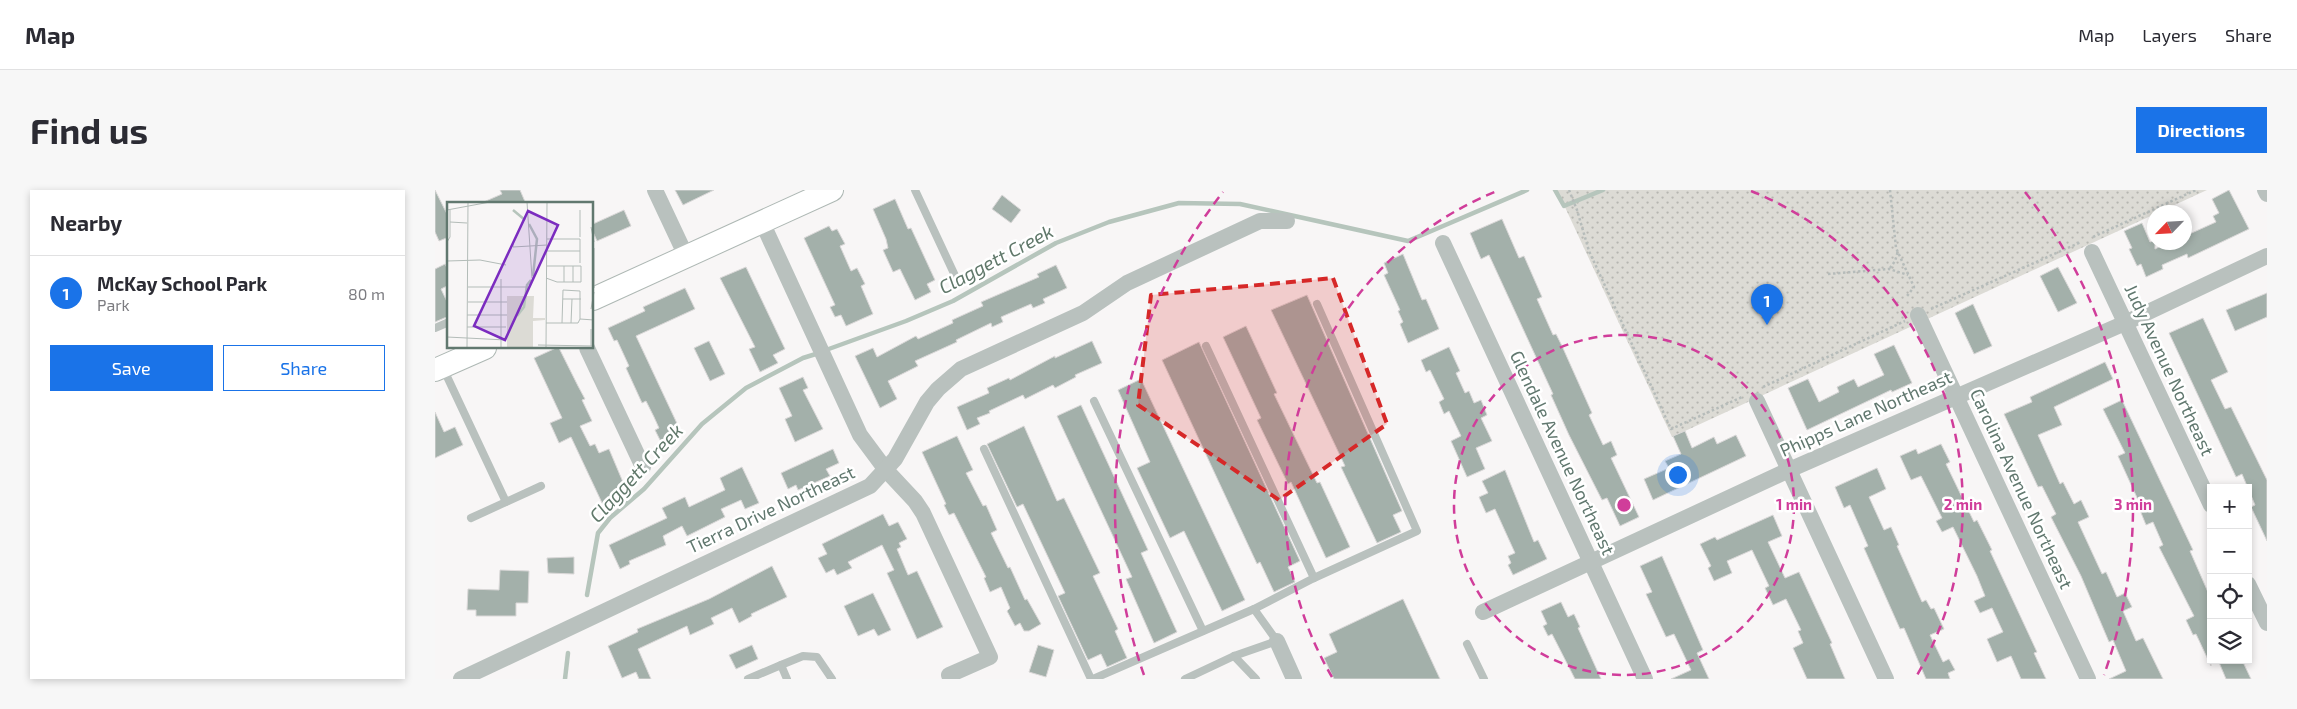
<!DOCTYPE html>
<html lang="en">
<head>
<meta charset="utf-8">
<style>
	:root { --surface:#fff; --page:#f7f7f7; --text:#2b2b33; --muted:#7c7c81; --line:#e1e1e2; --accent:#1a73e8 }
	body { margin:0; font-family:"Exo 2",sans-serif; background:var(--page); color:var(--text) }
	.controls { position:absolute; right:15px; bottom:15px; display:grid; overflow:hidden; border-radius:0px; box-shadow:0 2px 8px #0003 }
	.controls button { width:45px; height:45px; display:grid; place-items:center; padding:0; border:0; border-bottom:1px solid var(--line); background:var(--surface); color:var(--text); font:25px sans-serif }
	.compass { position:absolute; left:1712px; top:15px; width:45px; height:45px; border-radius:50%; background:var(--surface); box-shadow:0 2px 8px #0003; rotate:245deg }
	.you { position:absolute; left:1242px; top:284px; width:18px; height:18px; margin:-12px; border:4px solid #fff; border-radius:50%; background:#1a73e8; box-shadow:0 0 0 8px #1a73e833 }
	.badge { display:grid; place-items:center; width:32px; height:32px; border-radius:50%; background:var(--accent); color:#fff; font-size:16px; font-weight:700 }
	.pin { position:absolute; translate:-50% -41px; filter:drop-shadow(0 1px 2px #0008) }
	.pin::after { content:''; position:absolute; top:26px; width:18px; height:15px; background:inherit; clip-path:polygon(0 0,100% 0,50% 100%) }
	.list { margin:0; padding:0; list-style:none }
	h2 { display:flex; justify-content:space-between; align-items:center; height:65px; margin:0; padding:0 20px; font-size:21px }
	h2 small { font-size:16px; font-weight:400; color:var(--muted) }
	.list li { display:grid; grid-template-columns:32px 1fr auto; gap:15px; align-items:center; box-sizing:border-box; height:75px; padding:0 20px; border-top:1px solid var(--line) }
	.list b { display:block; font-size:19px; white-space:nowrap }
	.list p { margin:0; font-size:16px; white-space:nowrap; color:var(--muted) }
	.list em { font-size:16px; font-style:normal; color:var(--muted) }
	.actions { display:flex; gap:10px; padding:15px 20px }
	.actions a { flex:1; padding:11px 0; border:1px solid var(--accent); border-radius:0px; text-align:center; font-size:18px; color:var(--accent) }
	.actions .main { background:var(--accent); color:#fff }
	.icon { flex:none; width:28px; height:28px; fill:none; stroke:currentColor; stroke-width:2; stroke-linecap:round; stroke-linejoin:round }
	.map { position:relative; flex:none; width:1832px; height:489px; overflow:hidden; border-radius:0px }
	header { display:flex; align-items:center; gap:30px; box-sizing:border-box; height:70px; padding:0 25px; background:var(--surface); border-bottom:1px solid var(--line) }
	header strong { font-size:24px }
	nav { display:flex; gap:28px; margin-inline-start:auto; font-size:18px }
	.intro { display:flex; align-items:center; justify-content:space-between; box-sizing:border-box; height:120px; padding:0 30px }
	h1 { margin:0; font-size:35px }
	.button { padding:12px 22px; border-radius:0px; background:var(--accent); color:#fff; font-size:18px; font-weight:700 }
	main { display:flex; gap:30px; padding:0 30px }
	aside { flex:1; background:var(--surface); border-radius:0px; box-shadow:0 2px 8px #0003 }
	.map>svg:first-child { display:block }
	.park { fill:url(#park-dots) }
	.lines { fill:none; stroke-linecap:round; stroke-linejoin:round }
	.stream { stroke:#b6c5bc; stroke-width:4.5 }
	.building { fill:#a3b0aa; stroke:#dad8d8 }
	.secondary-casing { stroke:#aeb8b4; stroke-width:24 }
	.path { stroke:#b6bcba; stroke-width:2.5; stroke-dasharray:2.5 2.5; stroke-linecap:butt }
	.lane { stroke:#b9c1be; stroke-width:8 }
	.street { stroke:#b9c1be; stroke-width:16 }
	.secondary { stroke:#fff; stroke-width:22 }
	.marked { fill:#d62828; fill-opacity:0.2; stroke:#d62828; stroke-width:4; stroke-dasharray:10 6; stroke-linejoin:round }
	.ring { fill:none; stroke:#d03d9a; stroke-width:2.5; stroke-dasharray:9 6 }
	.labels { text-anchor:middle; stroke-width:5; stroke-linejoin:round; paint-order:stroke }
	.street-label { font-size:18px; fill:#61786f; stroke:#fff }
	.water-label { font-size:19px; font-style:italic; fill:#60786a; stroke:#fff }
	.inset-river { fill:none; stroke:#b6c5bc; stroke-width:2.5 }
	.inset-road { fill:none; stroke:#b3bcb8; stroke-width:1 }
	.view { fill:#7b2cbf; fill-opacity:0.15; stroke:#7b2cbf; stroke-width:2.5 }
	.inset-edge { fill:none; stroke:#61786f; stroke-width:2.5 }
	.centre { fill:#d03d9a; stroke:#fff; stroke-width:2.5 }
	.ring-label { font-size:15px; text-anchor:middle; font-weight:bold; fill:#d03d9a; stroke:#fff; stroke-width:5; stroke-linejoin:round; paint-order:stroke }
</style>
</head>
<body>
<header>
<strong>Map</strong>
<nav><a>Map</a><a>Layers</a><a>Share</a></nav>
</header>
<div class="intro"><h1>Find us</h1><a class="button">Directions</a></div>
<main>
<aside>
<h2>Nearby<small></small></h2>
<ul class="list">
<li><span class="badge">1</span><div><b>McKay School Park</b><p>Park</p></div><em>80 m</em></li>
</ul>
<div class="actions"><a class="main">Save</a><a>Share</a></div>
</aside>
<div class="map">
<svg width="1832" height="489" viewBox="0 0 1832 489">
	<defs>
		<pattern id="park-dots" width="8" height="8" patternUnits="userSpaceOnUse" patternTransform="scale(1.25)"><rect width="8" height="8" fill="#dcdbd5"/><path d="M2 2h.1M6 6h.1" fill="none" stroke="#b6b6b1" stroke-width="1.8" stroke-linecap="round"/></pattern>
	</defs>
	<rect width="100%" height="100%" fill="#f8f6f6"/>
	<polygon class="park" points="1122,0 1772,0 1237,247"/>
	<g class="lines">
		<g class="stream">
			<polyline points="1120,0 1129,16 1168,0"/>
			<polyline points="391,160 471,131 518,111 621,53 674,32 744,13 805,14 973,51 1092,0"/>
			<polyline points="152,405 163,343 175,328 209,299 267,234 311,198 368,168 384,163"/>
			<polyline points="130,489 133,463"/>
		</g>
	</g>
	<g class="building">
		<polygon points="0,0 14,28 14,47 4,51 0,42"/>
		<polygon points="65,0 85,0 91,14 44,14 67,4"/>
		<polygon points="240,0 279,0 248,15"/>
		<polygon points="1794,0 1814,39 1753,68 1752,64 1727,75 1728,79 1711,87 1706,74 1702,76 1694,59 1697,58 1689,41 1707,33 1715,52 1720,50 1720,59 1734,52 1750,52 1750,46 1781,32 1778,26 1784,23 1777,9"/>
		<polygon points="567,5 586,20 576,33 557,19"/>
		<polygon points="460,9 473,39 476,38 500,90 492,94 496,102 480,110 465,79 458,82 448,60 453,58 451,49 438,19"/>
		<polygon points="189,20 196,36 162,51 158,42 158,34"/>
		<polygon points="1067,29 1084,68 1089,66 1107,107 1102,109 1118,145 1121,144 1127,156 1157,223 1154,225 1168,255 1176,251 1182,265 1176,268 1204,327 1185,336 1172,308 1167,310 1134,245 1116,205 1118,204 1054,65 1046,69 1035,43"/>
		<polygon points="394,36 397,41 402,39 410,54 405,56 416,81 422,78 430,94 426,96 438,124 411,136 406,125 400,127 395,117 400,115 369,48"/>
		<polygon points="968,64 987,110 991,109 1004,139 973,153 965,134 968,132 963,121 965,120 949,85 953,83 949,73"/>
		<polygon points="10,74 14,82 14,95 6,99 14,116 14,126 0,132 0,79"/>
		<polygon points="621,75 632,98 608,109 610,113 598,118 596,114 566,127 568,132 557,137 556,133 521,150 522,152 480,171 483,176 453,191 462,209 445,218 420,166 438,158 442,167 481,146 483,149 518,133 517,130 548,116 546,112 604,87 602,84"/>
		<polygon points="311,77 350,159 338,165 343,173 325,182 314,159 320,157 285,88"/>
		<polygon points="1623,77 1642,113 1623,122 1605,86"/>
		<polygon points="250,98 260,119 201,146 246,242 226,252 220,240 224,238 219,227 211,211 207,213 191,178 194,176 182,150 179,151 173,138 210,121 208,117"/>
		<polygon points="1832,103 1832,127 1800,141 1791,120"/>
		<polygon points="872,105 967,321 958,325 966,342 942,353 906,277 910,276 836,120"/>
		<polygon points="1538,114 1557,156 1539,164 1520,123"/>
		<polygon points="1768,128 1793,182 1776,190 1790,219 1796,217 1832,290 1832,351 1816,317 1820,315 1807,284 1801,287 1734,143"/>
		<polygon points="811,136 842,203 839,204 882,293 885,292 915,357 891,368 856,292 853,294 822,230 826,228 788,147"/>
		<polygon points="274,151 290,184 275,191 259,158"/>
		<polygon points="657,151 667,173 640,185 641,187 620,198 618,195 590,209 588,205 554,221 555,223 542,228 545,234 532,240 522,217 554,203 552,198 574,188 575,190 620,166 620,168"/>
		<polygon points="764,152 865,371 853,377 860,392 839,402 825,372 822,374 727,170"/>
		<polygon points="1459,155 1477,193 1457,202 1456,200 1372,240 1353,198 1373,189 1384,212 1404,202 1402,197 1419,189 1423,197 1449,185 1439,164"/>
		<polygon points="1014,157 1025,181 1021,183 1030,203 1034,201 1039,213 1046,210 1052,225 1046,228 1057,251 1041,258 1050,279 1032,287 1016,251 1026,246 1014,221 1009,224 1004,212 1009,209 995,180 991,182 986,170"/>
		<polygon points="121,158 124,158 143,196 150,209 147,210 157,231 145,236 155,256 160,254 164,263 174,259 193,304 168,315 136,247 124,253 115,233 127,228 99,168"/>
		<polygon points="1670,172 1678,189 1619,217 1627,235 1603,245 1625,294 1628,292 1639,314 1646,310 1654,327 1643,332 1667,384 1671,382 1682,407 1690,403 1697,417 1688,421 1701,451 1708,448 1728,489 1674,489 1691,481 1678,450 1674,452 1646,386 1616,327 1621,324 1607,296 1603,297 1569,224 1597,212 1595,207"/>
		<polygon points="368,187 373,198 368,200 388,239 360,252 350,229 357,226 344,198"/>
		<polygon points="706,189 810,410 787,421 749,341 735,348 702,278 715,272 683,200"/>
		<polygon points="1687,210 1758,360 1755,361 1776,409 1776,476 1761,444 1758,445 1751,430 1759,426 1724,357 1728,355 1718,332 1711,335 1702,313 1704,312 1683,266 1690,263 1668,219"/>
		<polygon points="646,215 713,360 706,363 742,442 719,453 691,389 697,387 622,226"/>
		<polygon points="0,222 9,242 20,237 28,255 0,268"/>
		<polygon points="589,236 622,311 629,308 665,383 658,386 683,439 680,441 692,468 672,477 666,464 653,470 623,406 630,403 588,314 582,317 552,254"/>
		<polygon points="1250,241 1257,258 1279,247 1282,254 1301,245 1311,266 1218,310 1209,289 1234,278 1230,271 1246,264 1238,246"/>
		<polygon points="522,246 538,280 531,283 548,316 551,315 562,340 556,343 573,378 575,377 590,410 592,409 606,434 594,441 589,441 585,433 580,436 572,421 575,418 566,397 555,402 549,388 551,387 519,323 514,325 509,315 511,314 487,262"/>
		<polygon points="1506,254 1515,272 1511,274 1539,332 1542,330 1557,360 1555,361 1602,462 1599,463 1611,489 1586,489 1576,466 1562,472 1552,449 1568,442 1557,418 1545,423 1539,411 1550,406 1542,386 1518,337 1507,342 1501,331 1507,328 1486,286 1476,290 1465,266 1481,259 1483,264"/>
		<polygon points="398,259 404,273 391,279 395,286 363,300 361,295 353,299 346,283"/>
		<polygon points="307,277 324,313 310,319 306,310 286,319 290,327 252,346 247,336 228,346 231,355 194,371 195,374 185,379 174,355 232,328 227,318 250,307 254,317 290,300 285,288"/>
		<polygon points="1442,278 1451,299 1434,307 1449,340 1456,337 1464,355 1462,356 1487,412 1491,410 1496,419 1499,418 1509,439 1495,445 1508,472 1514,469 1520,480 1513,483 1515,489 1491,489 1469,438 1465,439 1429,358 1433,356 1415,315 1409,318 1400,297"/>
		<polygon points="1070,280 1099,352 1103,350 1112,369 1078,385 1073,375 1076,373 1073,366 1080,363 1060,319 1051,323 1044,307 1053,303 1047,291"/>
		<polygon points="448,324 454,336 463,332 472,349 464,353 466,357 462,359 473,385 482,381 508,437 482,449 452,383 459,380 447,355 413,372 417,378 402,385 399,379 391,383 383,368 392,364 387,354"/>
		<polygon points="1338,325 1347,346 1333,352 1350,388 1364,382 1397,453 1395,454 1410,489 1372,489 1358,458 1368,453 1363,441 1366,440 1351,409 1338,415 1330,398 1334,396 1317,360 1292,371 1297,383 1279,391 1273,378 1276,376 1265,354 1280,347 1282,350"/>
		<polygon points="1227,366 1268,460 1262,463 1274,489 1236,489 1256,480 1239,444 1231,447 1211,404 1217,402 1205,376"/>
		<polygon points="139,367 139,384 113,383 112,368"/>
		<polygon points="337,376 352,407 316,424 317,426 304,433 297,418 276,428 279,434 255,445 252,436 203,459 216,489 204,489 201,482 187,488 173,456 203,442 202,439 274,409"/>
		<polygon points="65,380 94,381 93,413 81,413 81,426 41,426 41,420 32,420 33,399 64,400"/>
		<polygon points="438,403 456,440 443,446 439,439 423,446 409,416"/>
		<polygon points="968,409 1005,489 899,489 889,468 902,462 894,444"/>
		<polygon points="1126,412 1133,427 1139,424 1145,437 1143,438 1166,489 1140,489 1117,444 1113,446 1108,436 1112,434 1106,421"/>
		<polygon points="317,455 323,469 301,479 294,465"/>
		<polygon points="603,455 619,460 611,487 594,482"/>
		<polygon points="1783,470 1807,470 1816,489 1791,489"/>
	</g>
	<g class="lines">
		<g class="secondary-casing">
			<g id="secondary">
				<polyline points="158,109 397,0"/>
				<polyline points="0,180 50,158"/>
			</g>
		</g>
		<g class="path">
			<polyline points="1134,0 1142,20 1154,61 1236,239 1307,207"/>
			<polyline points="1455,0 1461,58 1479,97 1472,106"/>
			<polyline points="1658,47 1761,0"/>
			<polyline points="1455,78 1460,71 1463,61"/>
			<polyline points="1393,84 1454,79 1473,85"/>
			<polyline points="1496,119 1646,52"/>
			<polyline points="1328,197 1470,131"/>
		</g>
		<g class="lane">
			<polyline points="480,0 523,92"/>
			<polyline points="0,138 14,132"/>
			<polyline points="771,156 879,388"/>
			<polyline points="8,178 71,312"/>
			<polyline points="659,211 768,441"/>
			<polyline points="549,259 656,489"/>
			<polyline points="36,328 106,296"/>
			<polyline points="1032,454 1049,489"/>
			<polyline points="799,466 821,489"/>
			<polyline points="346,475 368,466 382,467 397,489"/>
			<polyline points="313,489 346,475 352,489"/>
			<polyline points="658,489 819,419"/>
			<polyline points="750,489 799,466 842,451 819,419 879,388 982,341 882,114"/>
		</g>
		<g class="street">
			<polyline points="220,0 251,66"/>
			<polyline points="1830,0 1832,4"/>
			<polyline points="327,32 425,245 451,280 480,311 488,323 555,467 514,485"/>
			<polyline points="1008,53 1210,489"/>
			<polyline points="1657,62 1776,315"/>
			<polyline points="1483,125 1653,489"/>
			<polyline points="152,158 208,277"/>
			<polyline points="1322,211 1451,489"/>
			<polyline points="1813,394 1832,433"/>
			<polyline points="1048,422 1354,280 1690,133 1832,66"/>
			<polyline points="842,451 859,489"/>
			<polyline points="26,489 435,296 460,269 492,212 503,199 526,179 648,123 692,93 825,31 852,31"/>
		</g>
		<use href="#secondary" class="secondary"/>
	</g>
	<path class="marked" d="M898,88l54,146 -108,76 -141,-95 13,-110z"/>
	<g class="ring">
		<circle cx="1189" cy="315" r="170"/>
		<path d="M897 487A339 339 0 0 1 1062 1M1316 1A339 339 0 0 1 1481 487"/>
		<path d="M709 485A509 509 0 0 1 788 2M1590 2A509 509 0 0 1 1669 485"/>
	</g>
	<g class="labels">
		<g class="street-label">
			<text transform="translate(1734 180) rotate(65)" y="6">Judy Avenue Northeast</text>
			<text transform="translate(1431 224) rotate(-24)" y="6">Phipps Lane Northeast</text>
			<text transform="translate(1127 263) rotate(65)" y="6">Glendale Avenue Northeast</text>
			<text transform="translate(1586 299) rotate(65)" y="6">Carolina Avenue Northeast</text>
			<text transform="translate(336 320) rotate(-25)" y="6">Tierra Drive Northeast</text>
		</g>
		<g class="water-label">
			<text transform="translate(561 69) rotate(-28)" y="7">Claggett Creek</text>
			<text transform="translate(201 283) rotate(-47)" y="7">Claggett Creek</text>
		</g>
	</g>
	<g transform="translate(12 12)">
		<rect width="146" height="146" fill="#f8f6f6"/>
		<path d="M60,94h27l-1,22h12v2l-12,1v27h-26z" fill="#dcdbd5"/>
		<path class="inset-river" d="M66,8l12,10M82,22l8,15 -4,37M70,114l7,-9 3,-22 4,-5"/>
		<path class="inset-road" d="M80,0l5,76M0,8l43,-8M3,20l17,1M144,25l3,15M133,35v-27M100,37h33v24M0,40l3,-5v-27M66,41v4l34,-2M147,46v40M100,49h33M0,59l33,-1 26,5M99,76l11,4h24v-16h-34M117,80v-16M126,80v-16M21,85h58M116,97h18M21,100h39M144,107l3,-17M20,113h40M99,121h32l2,-4 14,1M115,121l1,-33 17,1v28M124,121l1,-24M20,125h39M0,135l59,3M91,143l56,1M144,144v-17M20,146l1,-146M54,146v-69M99,146l1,-146"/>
		<path class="view" d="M81,9l30,14 -53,115 -31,-14z"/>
		<rect width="146" height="146" class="inset-edge"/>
	</g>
	<circle cx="1189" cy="315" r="8" class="centre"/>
	<g class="ring-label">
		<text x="1359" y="320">1 min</text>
		<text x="1528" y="320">2 min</text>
		<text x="1698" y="320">3 min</text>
	</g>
</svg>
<div class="controls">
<button>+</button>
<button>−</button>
<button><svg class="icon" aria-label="locate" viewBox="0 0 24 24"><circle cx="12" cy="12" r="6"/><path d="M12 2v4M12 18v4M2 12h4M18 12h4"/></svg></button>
<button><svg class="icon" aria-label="layers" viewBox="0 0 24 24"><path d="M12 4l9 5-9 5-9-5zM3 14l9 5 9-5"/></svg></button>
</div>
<svg class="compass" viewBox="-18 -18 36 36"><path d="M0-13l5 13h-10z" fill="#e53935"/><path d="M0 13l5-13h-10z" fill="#7c7c81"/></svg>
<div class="you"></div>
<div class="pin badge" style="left:1332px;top:135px">1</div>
</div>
</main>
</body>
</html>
